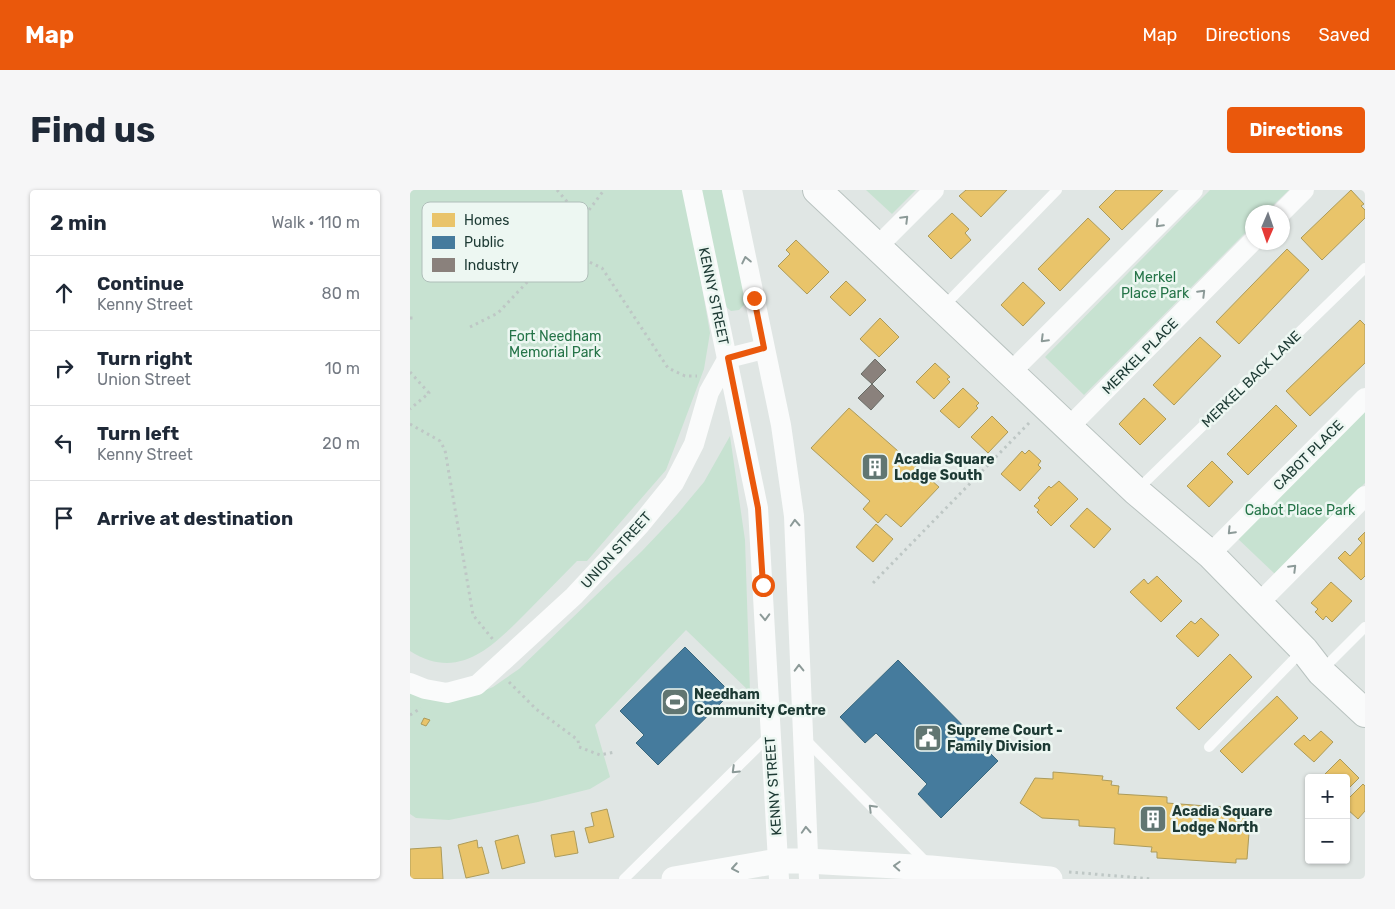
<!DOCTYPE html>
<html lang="en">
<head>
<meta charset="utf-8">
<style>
	:root { --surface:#fff; --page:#f6f6f7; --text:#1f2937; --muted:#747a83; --line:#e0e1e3; --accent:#ea580c }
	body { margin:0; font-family:Rubik,sans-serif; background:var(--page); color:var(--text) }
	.controls { position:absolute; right:15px; bottom:15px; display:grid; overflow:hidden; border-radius:5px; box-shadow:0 1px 4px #0004 }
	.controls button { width:45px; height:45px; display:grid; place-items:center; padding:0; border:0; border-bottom:1px solid var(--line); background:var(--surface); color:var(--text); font:25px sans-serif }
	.compass { position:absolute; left:835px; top:15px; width:45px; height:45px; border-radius:50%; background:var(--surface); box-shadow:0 1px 4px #0004; rotate:182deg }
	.stop { position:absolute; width:15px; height:15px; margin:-11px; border:4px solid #ea580c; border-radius:50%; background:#fff }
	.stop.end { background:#ea580c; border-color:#fff; box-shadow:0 1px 5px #0008 }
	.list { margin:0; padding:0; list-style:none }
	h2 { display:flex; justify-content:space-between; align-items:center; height:65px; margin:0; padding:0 20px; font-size:21px }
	h2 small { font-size:16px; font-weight:400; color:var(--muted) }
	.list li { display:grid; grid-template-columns:32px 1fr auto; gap:15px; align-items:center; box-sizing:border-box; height:75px; padding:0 20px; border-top:1px solid var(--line) }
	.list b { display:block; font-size:19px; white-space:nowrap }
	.list p { margin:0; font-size:16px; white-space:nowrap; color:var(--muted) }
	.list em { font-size:16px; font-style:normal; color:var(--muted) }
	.icon { flex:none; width:28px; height:28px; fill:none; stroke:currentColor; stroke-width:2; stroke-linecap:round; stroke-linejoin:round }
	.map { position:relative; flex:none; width:955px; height:689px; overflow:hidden; border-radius:5px }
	header { display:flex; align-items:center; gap:30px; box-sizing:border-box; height:70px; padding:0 25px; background:var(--accent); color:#fff }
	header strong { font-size:24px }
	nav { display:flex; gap:28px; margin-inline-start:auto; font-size:18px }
	.intro { display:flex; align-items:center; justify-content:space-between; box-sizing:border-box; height:120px; padding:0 30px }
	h1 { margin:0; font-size:35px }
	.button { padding:12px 22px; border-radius:5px; background:var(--accent); color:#fff; font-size:18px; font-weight:700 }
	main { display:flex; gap:30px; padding:0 30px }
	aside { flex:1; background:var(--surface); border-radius:5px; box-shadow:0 1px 4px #0004 }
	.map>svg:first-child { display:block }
	.green { fill:#c7e2d1 }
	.homes { fill:#e9c46a; stroke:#ac9b5a }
	.public { fill:#457b9d; stroke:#39687e }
	.industry { fill:#8a817c; stroke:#696c66 }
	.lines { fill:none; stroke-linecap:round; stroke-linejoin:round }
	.secondary-casing { stroke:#b9c3c0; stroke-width:30 }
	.path { stroke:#bec7c5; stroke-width:3; stroke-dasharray:2.5 4; stroke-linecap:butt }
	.service { stroke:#fafbfb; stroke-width:10 }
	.minor { stroke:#fafbfb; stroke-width:20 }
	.tertiary { stroke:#fafbfb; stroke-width:25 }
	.secondary { stroke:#fafbfb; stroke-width:28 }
	.oneway { stroke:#8c9a98 }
	.route { stroke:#ea580c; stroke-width:6 }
	.labels { text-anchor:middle; stroke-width:5; stroke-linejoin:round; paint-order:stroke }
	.park-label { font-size:14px; fill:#257448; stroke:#edf7f2 }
	.street-label { font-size:14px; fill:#1d3a34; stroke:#edf7f2 }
	.poi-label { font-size:14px; font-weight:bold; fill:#1d3a34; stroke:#edf7f2; text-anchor:start }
	.key { fill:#edf7f2; stroke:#afbeb9; stroke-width:1 }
	.key-label { font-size:14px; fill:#1d3a34 }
</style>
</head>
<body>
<header>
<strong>Map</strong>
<nav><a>Map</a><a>Directions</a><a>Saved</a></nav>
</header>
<div class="intro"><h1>Find us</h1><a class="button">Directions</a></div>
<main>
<aside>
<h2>2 min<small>Walk · 110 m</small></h2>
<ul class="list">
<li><svg class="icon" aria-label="ahead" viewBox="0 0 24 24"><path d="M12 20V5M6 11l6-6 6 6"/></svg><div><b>Continue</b><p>Kenny Street</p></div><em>80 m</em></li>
<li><svg class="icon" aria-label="right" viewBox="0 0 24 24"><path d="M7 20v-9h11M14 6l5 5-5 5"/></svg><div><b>Turn right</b><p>Union Street</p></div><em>10 m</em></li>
<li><svg class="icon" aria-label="left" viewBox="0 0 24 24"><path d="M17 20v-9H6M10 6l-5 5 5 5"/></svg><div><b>Turn left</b><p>Kenny Street</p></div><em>20 m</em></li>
<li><svg class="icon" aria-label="arrive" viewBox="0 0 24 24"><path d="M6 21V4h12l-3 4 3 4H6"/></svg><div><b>Arrive at destination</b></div></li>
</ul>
</aside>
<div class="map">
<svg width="955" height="689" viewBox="0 0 955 689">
	<rect width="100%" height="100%" fill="#e0e6e4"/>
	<g class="green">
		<path d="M0,0h275l25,143 -6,36 -38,101 -79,91h-10c-17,17 -34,35 -51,52 -34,34 -67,69 -116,38z"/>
		<polygon points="291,0 312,0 336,102 335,114 329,120 321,121 315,116"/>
		<polygon points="456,0 506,0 482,24"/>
		<polygon points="800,0 879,0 856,22 842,22 842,36 674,205 635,167"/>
		<polygon points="955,217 955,293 865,384 826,347"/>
		<polygon points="320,246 335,350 340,502 276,440 185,535 200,587 180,599 128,612 39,630 6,628 0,624 0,502 66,504 83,497 109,479 232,361 268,323 294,292"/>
	</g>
	<g class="homes">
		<polygon points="556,0 597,0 571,27 549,6"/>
		<polygon points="706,0 753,0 712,40 689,17"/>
		<polygon points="941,0 954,14 951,16 955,20 955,28 912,70 891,48"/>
		<polygon points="542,23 559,39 555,43 561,50 541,69 518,46"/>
		<polygon points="678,28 700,49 650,101 628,79"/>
		<polygon points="386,50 419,82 397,104 368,76 380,64 376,60"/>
		<polygon points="877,59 899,80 829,154 806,132"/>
		<polygon points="436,91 456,110 440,126 420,107"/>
		<polygon points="613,92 635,113 613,136 591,115"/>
		<polygon points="470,128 489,147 469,167 450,149"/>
		<polygon points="950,130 955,135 955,173 900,226 876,201"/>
		<polygon points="790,147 811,166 764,215 743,195"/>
		<polygon points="525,173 540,187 537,189 540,192 524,209 506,192"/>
		<polygon points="553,198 569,213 566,216 568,218 549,238 530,221"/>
		<polygon points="734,208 756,229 730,255 709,234"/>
		<polygon points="866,215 887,236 838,285 817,264"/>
		<polygon points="439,218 529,297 491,337 476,324 468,333 453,319 460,311 401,258"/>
		<polygon points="582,226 598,242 578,263 561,247"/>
		<polygon points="619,260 631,271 628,275 631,278 610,301 591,284 612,261 615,264"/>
		<polygon points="802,271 823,292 799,317 777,296"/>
		<polygon points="649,291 668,309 641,336 627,322 629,320 624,316 630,310 628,308 639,296 641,298"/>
		<polygon points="677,318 701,339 684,358 660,336"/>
		<polygon points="466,334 483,349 463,372 446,357"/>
		<polygon points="955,342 955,386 951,390 928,368 935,361 940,366 952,353 948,349"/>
		<polygon points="747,386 772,411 751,432 720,402 734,389 738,394"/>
		<polygon points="921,392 942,411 922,432 916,426 913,430 905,422 908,419 901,413"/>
		<polygon points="791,428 809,445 788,467 766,446 781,431 785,434"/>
		<polygon points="820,464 842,487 789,540 766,518"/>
		<polygon points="867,506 888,528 832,583 810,561"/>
		<polygon points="14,528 20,530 16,536 11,534"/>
		<polygon points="911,541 923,552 904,572 884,554 894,545 900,551"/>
		<polygon points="930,569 949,588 936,601 936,588 911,588"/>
		<polygon points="643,582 693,586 692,590 702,591 701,595 709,596 708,604 757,607 757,613 836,619 834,643 839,643 837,669 826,669 826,673 747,668 747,662 741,662 742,657 704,654 705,638 669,636 669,630 632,628 610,613 625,588 643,589"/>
		<polygon points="953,594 955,596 955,621 948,629 936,618 936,611"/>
		<polygon points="197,619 204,647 179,653 175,638 184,636 181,623"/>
		<polygon points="164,641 168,663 145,667 141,645"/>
		<polygon points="108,645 115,673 92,679 85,651"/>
		<polygon points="67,650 68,658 72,657 79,683 56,688 48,655"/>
		<polygon points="31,657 33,689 0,689 0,659"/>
	</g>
	<g class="public">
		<polygon points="275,457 321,503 248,575 226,553 234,545 210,521"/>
		<polygon points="488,470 588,571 531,628 508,604 517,594 466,543 455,553 430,527"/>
	</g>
	<g class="industry">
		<polygon points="465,169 476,180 462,194 451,184"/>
		<polygon points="462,194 474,206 461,220 448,208"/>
	</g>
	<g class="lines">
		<g class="secondary-casing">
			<polyline id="secondary" points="407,0 726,301 800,364 894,460 911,482 955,523"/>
		</g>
		<g class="path">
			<polyline points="147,0 172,29"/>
			<polyline points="155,52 171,68 192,78 258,178 275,186 287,186"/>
			<polyline points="0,128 4,128"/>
			<polyline points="60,137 88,123 155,52 194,0"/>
			<polyline points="0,182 19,203 0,219"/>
			<polyline points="0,234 30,251 35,260 63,425 85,452"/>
			<polyline points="463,393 620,232"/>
			<polyline points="99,492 126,519 168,550 169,557 190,565 205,562"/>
			<polyline points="0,525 11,518"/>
			<polyline points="659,682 743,689"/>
		</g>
		<g class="service">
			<polyline points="532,118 647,0"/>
			<polyline points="727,300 955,78"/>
			<polyline points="911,481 955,437"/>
			<polyline points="394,548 517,673"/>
			<polyline points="799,557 893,460"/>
			<polyline points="214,689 359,546"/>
		</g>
		<g class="minor">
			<polyline points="282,0 348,318 369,689"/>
			<polyline points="322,0 371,235 384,326 399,689"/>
			<polyline points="872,22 894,0"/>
			<polyline points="466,58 524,0"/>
			<polyline points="601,182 783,0"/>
			<polyline points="659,237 842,52"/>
			<polyline points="800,364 955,208"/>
			<polyline points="849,413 955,306"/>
			<polyline points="0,493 15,499 37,503 67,495 164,406 230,335 264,293 284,254 299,202 318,168 354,159"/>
		</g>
		<polyline class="tertiary" points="264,689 368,671 397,671 521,678 640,689"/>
		<use href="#secondary" class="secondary"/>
	</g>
	<defs><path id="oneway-chevron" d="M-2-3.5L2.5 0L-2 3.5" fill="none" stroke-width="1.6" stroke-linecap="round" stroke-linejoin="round" transform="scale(1.25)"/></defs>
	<g class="oneway">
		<use href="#oneway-chevron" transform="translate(495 29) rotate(-45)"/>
		<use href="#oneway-chevron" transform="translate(749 34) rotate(135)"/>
		<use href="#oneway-chevron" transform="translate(336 70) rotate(-102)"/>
		<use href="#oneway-chevron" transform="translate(792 103) rotate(-45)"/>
		<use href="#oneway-chevron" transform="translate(634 149) rotate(135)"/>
		<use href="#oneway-chevron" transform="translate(385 333) rotate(-93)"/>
		<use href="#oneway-chevron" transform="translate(821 341) rotate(134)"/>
		<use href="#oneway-chevron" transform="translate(883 378) rotate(-45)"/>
		<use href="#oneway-chevron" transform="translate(355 427) rotate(88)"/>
		<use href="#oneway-chevron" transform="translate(389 478) rotate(-91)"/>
		<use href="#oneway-chevron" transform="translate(325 580) rotate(136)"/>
		<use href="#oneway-chevron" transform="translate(462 618) rotate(-135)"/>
		<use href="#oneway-chevron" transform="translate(396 640) rotate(-93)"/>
		<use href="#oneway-chevron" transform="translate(487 676) rotate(-177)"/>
		<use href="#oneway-chevron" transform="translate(325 678) rotate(170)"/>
	</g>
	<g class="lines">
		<polyline class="route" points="344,108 354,158 318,168 348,318 353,395"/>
	</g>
	<defs>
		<g id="building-square" transform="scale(1.4375)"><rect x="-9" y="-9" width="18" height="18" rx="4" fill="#617672" stroke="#edf7f2"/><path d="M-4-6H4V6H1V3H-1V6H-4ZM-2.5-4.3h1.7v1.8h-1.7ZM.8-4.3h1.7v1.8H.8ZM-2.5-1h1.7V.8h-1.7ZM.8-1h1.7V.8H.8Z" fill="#fff"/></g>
		<g id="stadium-square" transform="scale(1.4375)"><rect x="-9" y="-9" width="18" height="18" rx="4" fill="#617672" stroke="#edf7f2"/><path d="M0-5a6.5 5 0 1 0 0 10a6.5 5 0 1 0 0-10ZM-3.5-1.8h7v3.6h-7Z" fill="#fff"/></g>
		<g id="civic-square" transform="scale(1.4375)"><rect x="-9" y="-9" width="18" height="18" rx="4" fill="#617672" stroke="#edf7f2"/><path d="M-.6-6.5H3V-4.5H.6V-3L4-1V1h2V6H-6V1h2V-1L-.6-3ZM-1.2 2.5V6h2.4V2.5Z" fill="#fff"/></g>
	</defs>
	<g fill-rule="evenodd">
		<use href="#building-square" x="465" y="277"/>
		<use href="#stadium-square" x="265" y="512"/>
		<use href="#civic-square" x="518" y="548"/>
		<use href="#building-square" x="743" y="629"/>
	</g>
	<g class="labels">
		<g class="park-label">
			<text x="745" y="92">Merkel<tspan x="745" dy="16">Place Park</tspan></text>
			<text x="145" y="151">Fort Needham<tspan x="145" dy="16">Memorial Park</tspan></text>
			<text x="890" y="325">Cabot Place Park</text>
		</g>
		<g class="street-label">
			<text transform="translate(304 106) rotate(78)" y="5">KENNY STREET</text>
			<text transform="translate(730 166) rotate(-45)" y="5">MERKEL PLACE</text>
			<text transform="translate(841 189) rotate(-44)" y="5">MERKEL BACK LANE</text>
			<text transform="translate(898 265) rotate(-45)" y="5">CABOT PLACE</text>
			<text transform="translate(206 360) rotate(-48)" y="5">UNION STREET</text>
			<text transform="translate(363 596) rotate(-94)" y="5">KENNY STREET</text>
		</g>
		<g class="poi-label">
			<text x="484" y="274">Acadia Square<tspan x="484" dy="16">Lodge South</tspan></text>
			<text x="284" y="509">Needham<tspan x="284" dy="16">Community Centre</tspan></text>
			<text x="537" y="545">Supreme Court -<tspan x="537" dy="16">Family Division</tspan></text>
			<text x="762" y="626">Acadia Square<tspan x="762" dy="16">Lodge North</tspan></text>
		</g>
	</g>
	<rect x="12" y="12" width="166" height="80" rx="8" class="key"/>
	<rect x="22" y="23" width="23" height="14" fill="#e9c46a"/>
	<rect x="22" y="46" width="23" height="13" fill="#457b9d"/>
	<rect x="22" y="68" width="23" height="14" fill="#8a817c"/>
	<g class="key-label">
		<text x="54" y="35">Homes</text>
		<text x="54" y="57">Public</text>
		<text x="54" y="80">Industry</text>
	</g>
</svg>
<div class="controls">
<button>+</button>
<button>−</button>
</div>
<svg class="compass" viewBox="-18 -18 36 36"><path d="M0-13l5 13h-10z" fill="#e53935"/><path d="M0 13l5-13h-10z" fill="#747a83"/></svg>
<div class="stop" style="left:353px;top:395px"></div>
<div class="stop end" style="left:344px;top:108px"></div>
</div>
</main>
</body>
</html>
